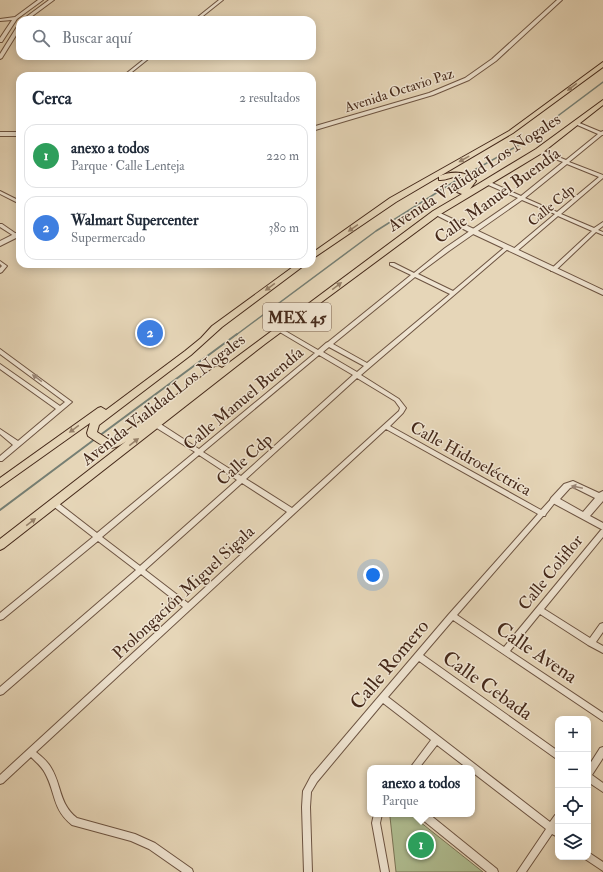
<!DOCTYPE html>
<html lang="es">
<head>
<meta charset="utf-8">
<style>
	:root { --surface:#fff; --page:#f6f6f7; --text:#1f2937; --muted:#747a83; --line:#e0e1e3; --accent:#8f2418 }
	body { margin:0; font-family:"IM FELL Double Pica",serif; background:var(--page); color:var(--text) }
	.controls { position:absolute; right:12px; bottom:12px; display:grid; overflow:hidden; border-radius:8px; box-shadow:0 2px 10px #0003 }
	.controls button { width:36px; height:36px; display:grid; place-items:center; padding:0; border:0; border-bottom:1px solid var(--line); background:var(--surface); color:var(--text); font:20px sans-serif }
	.you { position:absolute; left:373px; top:575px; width:14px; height:14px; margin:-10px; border:3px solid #fff; border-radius:50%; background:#1a73e8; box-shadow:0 0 0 6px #1a73e833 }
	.badge { display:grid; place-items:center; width:26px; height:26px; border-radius:50%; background:var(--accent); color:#fff; font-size:13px; font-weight:700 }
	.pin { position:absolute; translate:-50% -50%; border:2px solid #fff; box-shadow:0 1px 4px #0006 }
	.popup { position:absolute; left:367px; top:765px; width:108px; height:52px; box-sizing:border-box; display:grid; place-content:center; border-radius:8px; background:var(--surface); filter:drop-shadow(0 1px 3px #0005); font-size:13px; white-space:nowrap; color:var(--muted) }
	.popup b { font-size:15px; color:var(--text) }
	.popup::after { content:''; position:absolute; left:50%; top:100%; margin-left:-8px; border:8px solid transparent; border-top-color:var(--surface) }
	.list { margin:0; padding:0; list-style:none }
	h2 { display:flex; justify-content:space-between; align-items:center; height:52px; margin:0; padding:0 16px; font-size:17px }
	h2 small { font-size:13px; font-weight:400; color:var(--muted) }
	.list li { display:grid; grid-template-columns:26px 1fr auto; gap:12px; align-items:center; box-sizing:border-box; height:64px; margin:0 8px 8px; padding:0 8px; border:1px solid var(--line); border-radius:12px }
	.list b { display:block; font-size:15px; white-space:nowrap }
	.list p { margin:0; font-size:13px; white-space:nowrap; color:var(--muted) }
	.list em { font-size:13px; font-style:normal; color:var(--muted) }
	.icon { flex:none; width:22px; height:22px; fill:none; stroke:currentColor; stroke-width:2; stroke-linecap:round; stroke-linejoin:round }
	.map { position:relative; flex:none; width:603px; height:872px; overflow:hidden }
	.search { position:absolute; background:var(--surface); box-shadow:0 2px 10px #0003; left:16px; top:16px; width:300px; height:44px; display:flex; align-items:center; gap:10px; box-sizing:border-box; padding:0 14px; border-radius:12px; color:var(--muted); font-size:15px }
	.panel { position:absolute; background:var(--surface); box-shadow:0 2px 10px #0003; left:16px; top:72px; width:300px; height:196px; border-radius:12px }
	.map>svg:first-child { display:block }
	.green { fill:#b0bf93; stroke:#7a7456 }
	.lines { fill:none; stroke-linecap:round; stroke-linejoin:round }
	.stream-far1 { stroke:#767f74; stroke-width:1.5 }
	.stream { stroke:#767f74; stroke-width:2 }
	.minor-casing { stroke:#6d5442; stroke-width:2 }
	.tertiary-casing { stroke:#6d5442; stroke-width:2 }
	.trunk-casing { stroke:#45291a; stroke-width:2 }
	.minor { fill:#efe4d1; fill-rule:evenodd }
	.tertiary { fill:#efe4d1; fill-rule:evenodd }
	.trunk { fill:#e6d6b8; fill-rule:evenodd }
	.oneway { fill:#968069 }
	.oneway2 { fill:#9a8676 }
	.labels { text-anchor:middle; stroke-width:3; stroke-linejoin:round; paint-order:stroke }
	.far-street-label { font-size:14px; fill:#45291a; stroke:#efe4d1 }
	.shield { fill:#efe4d1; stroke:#786151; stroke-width:1 }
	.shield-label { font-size:16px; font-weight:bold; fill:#45291a }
	.street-label { font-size:17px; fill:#45291a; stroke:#efe4d1 }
	.near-street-label { font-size:20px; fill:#45291a; stroke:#efe4d1 }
</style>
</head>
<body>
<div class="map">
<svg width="603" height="872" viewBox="0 0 603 872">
	<rect width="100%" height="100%" fill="#e6d6b8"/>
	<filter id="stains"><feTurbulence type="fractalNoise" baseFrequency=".005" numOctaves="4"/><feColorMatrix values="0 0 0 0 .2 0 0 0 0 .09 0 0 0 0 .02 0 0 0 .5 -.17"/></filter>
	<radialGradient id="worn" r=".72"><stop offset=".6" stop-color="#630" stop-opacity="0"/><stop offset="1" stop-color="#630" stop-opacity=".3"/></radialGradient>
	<polygon class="green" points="392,814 410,814 483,872 396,872 390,817"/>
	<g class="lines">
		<polyline class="stream-far1" points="236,335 376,231 460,178 519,145 603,82"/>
		<g class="stream">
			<polyline points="99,436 237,334"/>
			<polyline points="0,510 95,439"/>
		</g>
		<g class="minor-casing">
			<g id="minor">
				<polygon points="219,0 223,0 198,20 194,20"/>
				<polygon points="148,56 152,56 127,76 123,76"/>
				<path d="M575,122h2l24,10 2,-1v4h-1l-33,27 34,13v3l-42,36 33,14 9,-6v4l-5,4 5,2v3l-7,-3 -41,39h-4v-2l41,-38 -34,-15 -42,36h-4v-2l43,-36 -33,-14 -73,51 -31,23 35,17 52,-44h4v1l-148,127 38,24 7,9 -3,5 -13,13 151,84 11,-12h4l1,2 -11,14 -1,2h-2l-86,99 47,32 97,-117 2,-1v8l-59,72 46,29 10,-14 3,-1v9l-7,10 7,4v7l-15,-8 -48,-31 -30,37 93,62v8l-150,-101 -30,35 135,96v9l-139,-99 -31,36 162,125 5,-7 3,-1v11l-1,2 1,1v9l-6,-3 -26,38h-9l29,-43 -74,-57v-4h-5l-30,-23 -18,23h-9l21,-28 -48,-37 -66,79 -6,10 -1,15 2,65h-8l-2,-65 1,-16 8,-15 138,-162 89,-100 -152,-85 -350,323c5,4 10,8 14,14 12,18 8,37 27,52l58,16 20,9 37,26 1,3h-11l-33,-23 -18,-8 -59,-16c-20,-16 -16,-32 -27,-52 -3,-6 -9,-11 -14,-16l-28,26 -3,1v-9l183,-168 -42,-33 -138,120 -3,1v-8l136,-117 -38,-29 -95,78 -3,1v-7l93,-76 -40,-31 -1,-2 1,-2h4l40,31 98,-81 -40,-25 -1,-2 1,-2h4l40,26 116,-96 -37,-22 -1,-1 1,-1h4l36,21 8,-7 2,-1 83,-67 -21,-10v-2h4l20,10 31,-25 73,-50 -32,-14v-2h4l31,14 42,-34 -26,-10v-2h4l25,10 32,-26 -23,-10zM567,164l32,13 -42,35 -32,-14zM415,277l35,17 -83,69 -34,-19zM329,347l35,19 -7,6 -34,-20zM319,355l34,20 -112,101 -38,-24zM357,378l38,23 5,7 -1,3 -107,97 -46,-29zM199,455l38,25 -97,86 -38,-29zM242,483l45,29 -99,91 -43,-33z"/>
				<polygon points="0,191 20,201 20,204 0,194"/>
				<polygon points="0,224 2,224 18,235 16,236 14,236 0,227"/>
				<polygon points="0,261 7,266 2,272 0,273 0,268 2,266 0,264"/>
				<polygon points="0,349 72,402 2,461 0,461 0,456 13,445 0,434 0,429 18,441 56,409 0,369 0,364 60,406 65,402 0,354"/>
				<polygon points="603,747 603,758 592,775 603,783 603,792 588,782 588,767 600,748"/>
				<polygon points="374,814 382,814 380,823 389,872 381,872 372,823"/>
				<polygon points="418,814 429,814 497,869 498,872 487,872 419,817"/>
				<polygon points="588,852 603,862 603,871 585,859 584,857 588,857"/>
			</g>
		</g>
		<g class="tertiary-casing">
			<g id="tertiary">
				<polygon points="38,0 43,0 17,19 2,42 0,42 0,38 12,20 0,21 0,19 15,17"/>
				<polygon points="49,0 54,0 27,20 22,20"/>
				<polygon points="557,0 562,0 496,61 469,80 433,95 312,131 312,127 429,93 465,78 492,59"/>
				<polygon points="20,24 20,29 2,58 0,59 0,54 18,25"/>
				<rect x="0" y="132" width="20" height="4"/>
				<polygon points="436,211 603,290 603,295 471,233 434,214 434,212"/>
				<polygon points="20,231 20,236 0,246 0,241"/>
				<path d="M573,481l26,12 4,-2v10l-13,15 13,7v7l-52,-28 -1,-2 1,-2 13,-14zM573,487l22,11 -12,14 -23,-13 10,-11z"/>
			</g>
		</g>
		<g class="trunk-casing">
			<g id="trunk">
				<polygon points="603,62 603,67 513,133 396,202 312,259 312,253 390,198 509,131"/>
				<path d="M603,100v5l-61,48 -103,62 -174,129 -261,204 -4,2v-11l129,-100c-19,15 -23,9 -41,-3l-1,-3 3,-10 -90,64v-9l98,-70 3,-1 5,3 79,-59 16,-13 11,-12 85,-62h9l-84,63 -31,28 -92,70 -2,7 14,9h2l102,-74 3,-1 4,2 211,-157 29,-17 -5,-2 11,-9c-10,-13 -17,-2 -29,-3v-4c13,-5 27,-5 37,5l-6,8 66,-40z"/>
			</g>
		</g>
		<use href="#minor" class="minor"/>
		<use href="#tertiary" class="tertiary"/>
		<use href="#trunk" class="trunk"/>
	</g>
	<defs><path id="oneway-solid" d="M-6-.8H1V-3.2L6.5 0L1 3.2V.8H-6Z"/></defs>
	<g class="oneway">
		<use href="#oneway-solid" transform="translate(572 87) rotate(143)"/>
		<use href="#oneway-solid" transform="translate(464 159) rotate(151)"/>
		<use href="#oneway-solid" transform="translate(353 228) rotate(145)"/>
		<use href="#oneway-solid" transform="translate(337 286) rotate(-37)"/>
		<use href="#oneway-solid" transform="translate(270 287) rotate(144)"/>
		<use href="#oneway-solid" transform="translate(74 429) rotate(144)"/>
		<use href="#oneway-solid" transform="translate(134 442) rotate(-38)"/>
		<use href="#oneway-solid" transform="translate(31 522) rotate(-37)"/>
	</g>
	<g class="oneway2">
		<use href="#oneway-solid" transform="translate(37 378) rotate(-144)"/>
		<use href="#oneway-solid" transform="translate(577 487) rotate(-168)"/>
	</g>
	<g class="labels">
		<g class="far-street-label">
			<text transform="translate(399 90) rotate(-18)" y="5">Avenida Octavio Paz</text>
			<text transform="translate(551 205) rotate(-40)" y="5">Calle Cdp</text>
		</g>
		<rect class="shield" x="263" y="303" width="68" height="28" rx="3"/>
		<g class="shield-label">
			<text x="297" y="323">MEX 45</text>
		</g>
		<g class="street-label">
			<text transform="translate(474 172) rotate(-33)" y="6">Avenida Vialidad Los Nogales</text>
			<text transform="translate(497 195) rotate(-36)" y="6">Calle Manuel Buendía</text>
			<text transform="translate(243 398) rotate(-40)" y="6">Calle Manuel Buendía</text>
			<text transform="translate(163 399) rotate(-38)" y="6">Avenida Vialidad Los Nogales</text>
			<text transform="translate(471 458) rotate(29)" y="6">Calle Hidroeléctrica</text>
			<text transform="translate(244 459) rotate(-42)" y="6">Calle Cdp</text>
			<text transform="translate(550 572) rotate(-51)" y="6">Calle Coliflor</text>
			<text transform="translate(183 592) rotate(-43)" y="6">Prolongación Miguel Sigala</text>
		</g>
		<g class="near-street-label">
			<text transform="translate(537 652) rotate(34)" y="7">Calle Avena</text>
			<text transform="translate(389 664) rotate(-50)" y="7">Calle Romero</text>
			<text transform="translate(488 685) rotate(35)" y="7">Calle Cebada</text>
		</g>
	</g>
	<rect width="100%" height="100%" filter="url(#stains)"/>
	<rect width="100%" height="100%" fill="url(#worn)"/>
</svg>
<div class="controls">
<button>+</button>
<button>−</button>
<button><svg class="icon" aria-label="locate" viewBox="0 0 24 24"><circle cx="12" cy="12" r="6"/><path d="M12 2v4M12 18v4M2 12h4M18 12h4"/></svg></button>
<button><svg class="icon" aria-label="layers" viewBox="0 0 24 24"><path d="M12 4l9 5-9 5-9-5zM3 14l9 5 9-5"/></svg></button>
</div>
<div class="you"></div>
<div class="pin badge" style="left:421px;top:845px;background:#2e9e5b">1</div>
<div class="popup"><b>anexo a todos</b>Parque</div>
<div class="pin badge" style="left:150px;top:333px;background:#3f7fe0">2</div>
<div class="search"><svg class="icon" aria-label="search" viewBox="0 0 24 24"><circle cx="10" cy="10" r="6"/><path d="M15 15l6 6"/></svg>Buscar aquí</div>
<section class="panel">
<h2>Cerca<small>2 resultados</small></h2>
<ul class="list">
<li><span class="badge" style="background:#2e9e5b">1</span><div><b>anexo a todos</b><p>Parque · Calle Lenteja</p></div><em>220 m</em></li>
<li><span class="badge" style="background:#3f7fe0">2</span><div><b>Walmart Supercenter</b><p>Supermercado</p></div><em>380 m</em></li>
</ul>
</section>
</div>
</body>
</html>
